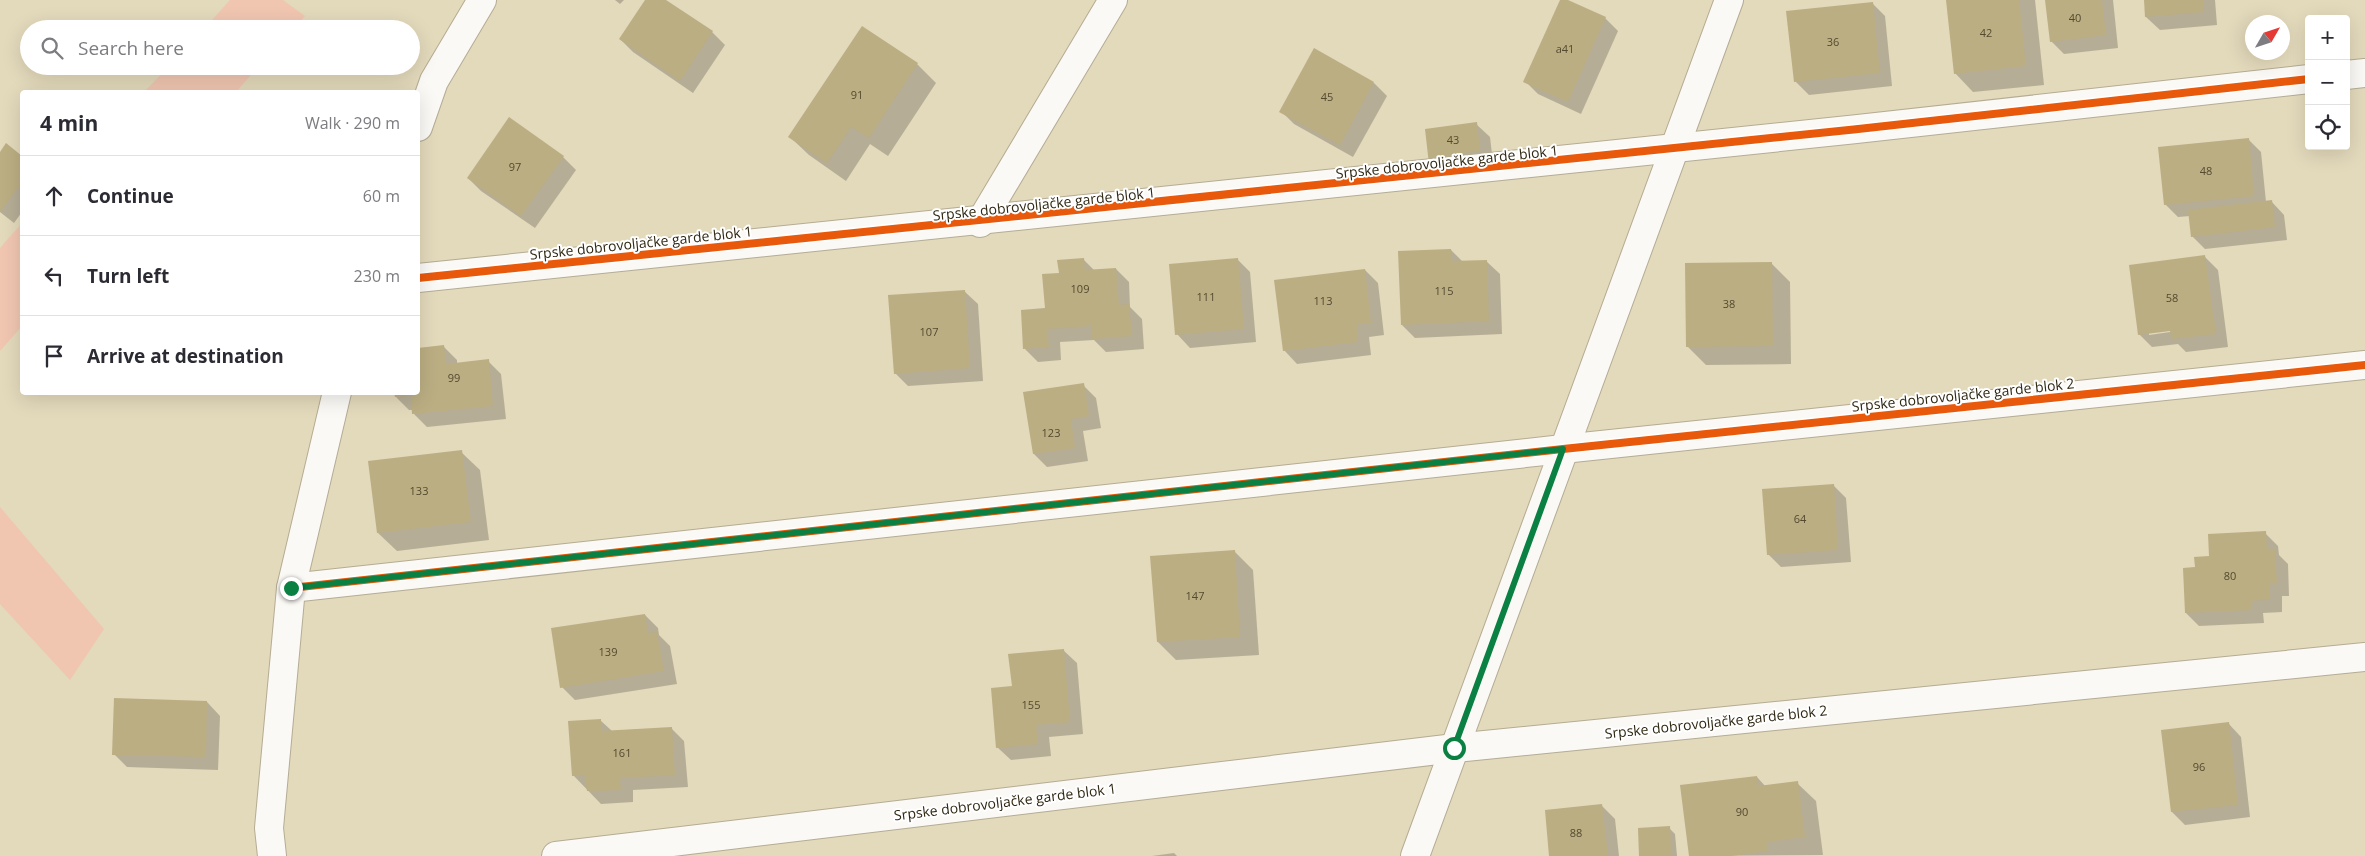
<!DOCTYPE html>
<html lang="en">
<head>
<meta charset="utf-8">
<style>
	:root { --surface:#fff; --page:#f7f7f7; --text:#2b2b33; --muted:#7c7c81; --line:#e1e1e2 }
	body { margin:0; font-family:"Open Sans",sans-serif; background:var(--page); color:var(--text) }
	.controls { position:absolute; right:15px; top:15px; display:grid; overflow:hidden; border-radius:5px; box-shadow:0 5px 20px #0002 }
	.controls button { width:45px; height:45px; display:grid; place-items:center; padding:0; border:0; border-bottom:1px solid var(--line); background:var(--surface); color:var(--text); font:25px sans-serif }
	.compass { position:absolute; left:2245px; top:15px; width:45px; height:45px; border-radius:50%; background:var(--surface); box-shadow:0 5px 20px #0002; rotate:51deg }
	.stop { position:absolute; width:15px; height:15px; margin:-11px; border:4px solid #0b8043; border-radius:50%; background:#fff }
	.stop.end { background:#0b8043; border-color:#fff; box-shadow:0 1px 5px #0008 }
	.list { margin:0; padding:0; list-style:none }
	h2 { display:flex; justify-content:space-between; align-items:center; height:65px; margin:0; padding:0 20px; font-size:21px }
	h2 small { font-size:16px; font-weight:400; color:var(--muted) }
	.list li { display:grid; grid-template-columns:32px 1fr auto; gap:15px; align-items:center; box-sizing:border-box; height:80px; padding:0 20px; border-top:1px solid var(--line) }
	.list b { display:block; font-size:19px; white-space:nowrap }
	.list em { font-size:16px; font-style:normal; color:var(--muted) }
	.icon { flex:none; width:28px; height:28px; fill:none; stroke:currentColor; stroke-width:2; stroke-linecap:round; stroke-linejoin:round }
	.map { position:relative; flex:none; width:2365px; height:856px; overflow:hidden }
	.search { position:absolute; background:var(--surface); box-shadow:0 5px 20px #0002; left:20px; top:20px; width:400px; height:55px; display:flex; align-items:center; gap:12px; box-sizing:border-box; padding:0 18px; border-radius:28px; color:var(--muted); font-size:19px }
	.panel { position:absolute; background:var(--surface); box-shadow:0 5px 20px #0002; left:20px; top:90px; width:400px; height:305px; border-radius:5px }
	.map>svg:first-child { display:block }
	.green { fill:#f0c6b1 }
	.shadow { fill:#0003; fill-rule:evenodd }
	.building { fill:#bbae83 }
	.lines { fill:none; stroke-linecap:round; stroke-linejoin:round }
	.minor-casing { stroke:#b4ac94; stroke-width:30 }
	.minor { stroke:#fbf9f5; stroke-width:28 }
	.cycleway-casing { stroke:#fff; stroke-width:11 }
	.cycleway { stroke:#e8590c; stroke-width:8 }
	.route { stroke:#0b8043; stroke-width:6 }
	.labels { text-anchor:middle; stroke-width:4; stroke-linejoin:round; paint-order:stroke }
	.number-label { font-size:11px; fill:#534a2f }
	.street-label { font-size:14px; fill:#302813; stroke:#fff }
</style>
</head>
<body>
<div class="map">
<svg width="2365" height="856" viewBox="0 0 2365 856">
	<rect width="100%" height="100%" fill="#e3d9bb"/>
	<g class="green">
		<polygon points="230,0 283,0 305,16 294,29 204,29"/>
		<polygon points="169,66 259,66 236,92 144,92"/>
		<polygon points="22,223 22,326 0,351 0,248"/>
		<polygon points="0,507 104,629 70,680 0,604"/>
	</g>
	<g class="shadow">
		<polygon points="615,0 624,0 620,4"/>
		<polygon points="646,0 663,0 712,32 725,45 693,93 633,52 620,39"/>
		<polygon points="1561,0 1605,18 1618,31 1581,114 1538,94 1525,81"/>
		<polygon points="1947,0 2035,0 2044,85 1973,92 1955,73"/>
		<polygon points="2046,0 2113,0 2118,48 2064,54 2051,41"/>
		<polygon points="2145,0 2215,0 2217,25 2160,30 2146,17"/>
		<polygon points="1872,3 1885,16 1892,86 1809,95 1795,81"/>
		<polygon points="863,28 917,64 936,83 888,156 870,144 846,181 809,155 790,137"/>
		<polygon points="1374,83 1387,96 1353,157 1294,124 1281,111"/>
		<polygon points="1476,124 1490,137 1493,163 1445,185"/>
		<polygon points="2248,139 2261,152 2266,202 2271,201 2284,215 2287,240 2205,249 2192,236 2190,216 2178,217 2165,204"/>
		<polygon points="7,145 22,157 22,212 14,223 0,212 0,154"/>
		<polygon points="563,157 576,170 535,228 481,191 468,178"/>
		<polygon points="1451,250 1463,262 1486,261 1500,274 1502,334 1415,338 1402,325"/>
		<path d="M2205,257l13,13 10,77 -42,5 -8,-8 -26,3 -13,-13zM2176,329l1,2 -28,4v-3z"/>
		<polygon points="1083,259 1095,271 1116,269 1129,282 1130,307 1142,319 1144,349 1106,352 1094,340 1060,342 1061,360 1038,362 1025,349 1046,309 1060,274"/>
		<polygon points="1237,259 1250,272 1256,342 1190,348 1177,334"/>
		<polygon points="1771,263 1790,282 1791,364 1706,365 1687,346"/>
		<polygon points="1365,270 1378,283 1384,335 1369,337 1371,355 1297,364 1284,350"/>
		<polygon points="964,291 978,304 983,381 908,386 895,373"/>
		<polygon points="444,347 457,360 457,364 488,361 501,374 506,419 427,427 414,414 413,410 409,410 396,397 418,392 418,349"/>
		<polygon points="1083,385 1096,398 1101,428 1083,431 1088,461 1047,467 1034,454 1025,393"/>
		<polygon points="461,452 480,470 489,540 397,551 378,533"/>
		<polygon points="1833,485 1846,498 1851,562 1781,567 1768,554"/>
		<polygon points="2265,533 2278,546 2279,555 2288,564 2289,596 2282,596 2282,612 2263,613 2264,623 2199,626 2186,613 2196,568 2211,558"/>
		<polygon points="1234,551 1253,570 1259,655 1176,660 1158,642"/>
		<polygon points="645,615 658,628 659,635 670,646 677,684 575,700 562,687"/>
		<polygon points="1063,650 1077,663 1083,734 1049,737 1051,756 1011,760 997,747 1013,687"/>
		<polygon points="207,702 220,716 218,770 127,767 114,754"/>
		<polygon points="600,720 612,731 671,728 684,741 688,787 633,790 633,802 601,804 573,775"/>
		<polygon points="2228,723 2241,737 2250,817 2185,825 2172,812"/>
		<polygon points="1757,777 1766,787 1797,783 1816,801 1823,855 1690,856"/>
		<polygon points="1602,806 1615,819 1619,856 1551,856"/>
		<polygon points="1669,828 1675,834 1677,856 1641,856"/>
		<polygon points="1174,853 1177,856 1152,856"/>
	</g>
	<g class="building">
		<polygon points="645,0 666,0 713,31 680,81 619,39"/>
		<polygon points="1560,0 1568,0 1606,17 1568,102 1523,82"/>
		<polygon points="1946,0 2019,0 2026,66 1954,74"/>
		<polygon points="2045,0 2102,0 2106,35 2050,42"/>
		<polygon points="2144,0 2203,0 2204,12 2145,17"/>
		<polygon points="1873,2 1880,73 1794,82 1786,11"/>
		<polygon points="862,26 918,63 869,138 851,127 827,163 788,137"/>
		<polygon points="1314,48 1374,82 1340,145 1279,112"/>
		<polygon points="509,117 564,156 521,216 467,178"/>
		<polygon points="1477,122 1480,151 1463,153 1464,169 1430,173 1425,129"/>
		<polygon points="2249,138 2254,196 2164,205 2158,147"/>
		<polygon points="6,143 22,156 22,182 0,212 0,152"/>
		<polygon points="2272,200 2275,227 2191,237 2188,210"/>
		<polygon points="1451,249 1452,261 1487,260 1489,321 1401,325 1398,251"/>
		<polygon points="2205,255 2216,334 2172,339 2170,331 2138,335 2129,265"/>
		<polygon points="1084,258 1085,270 1116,268 1119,305 1129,304 1132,336 1092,339 1091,326 1047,329 1049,347 1023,349 1021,310 1045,308 1042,274 1059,273 1057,260"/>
		<polygon points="1238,258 1244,329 1175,335 1169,264"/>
		<polygon points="1772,262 1773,346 1686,347 1685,263"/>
		<polygon points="1365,269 1371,323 1357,324 1358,342 1283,351 1274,280"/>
		<polygon points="965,290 970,368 894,374 888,295"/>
		<polygon points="444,345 446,364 489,359 493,406 412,414 411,396 395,397 394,392 418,392 418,348"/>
		<polygon points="1084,383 1089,416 1071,419 1075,448 1033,454 1023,392"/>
		<polygon points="462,450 471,522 377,533 368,461"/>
		<polygon points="1834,484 1838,550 1767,555 1762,489"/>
		<polygon points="2266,531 2267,550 2275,550 2277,584 2269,584 2270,599 2251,601 2251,610 2185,613 2183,568 2195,567 2194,557 2209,556 2208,534"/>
		<polygon points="1235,550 1240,637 1157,642 1150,556"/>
		<polygon points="645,614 648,633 657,632 664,671 560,688 551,628"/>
		<polygon points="1064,649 1070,722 1036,725 1038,744 996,748 991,688 1012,686 1008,654"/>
		<polygon points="114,698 207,701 206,757 112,755"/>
		<polygon points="601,719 601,731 672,727 675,775 620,778 621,790 587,791 585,775 572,776 568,721"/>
		<polygon points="2229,722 2238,805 2171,812 2161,730"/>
		<polygon points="1757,776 1758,786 1798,781 1805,837 1767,842 1768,851 1731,856 1689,856 1680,785"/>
		<polygon points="1602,804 1608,856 1549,856 1545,810"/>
		<polygon points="1670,826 1671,856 1639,856 1638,828"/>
	</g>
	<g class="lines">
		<g class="minor-casing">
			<g id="minor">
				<polyline points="2346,75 2365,73"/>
				<polyline points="418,127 434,81 482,0"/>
				<polyline points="980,223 1113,0"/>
				<path d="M418,278c630,-62 1261,-128 1891,-199"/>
				<polyline points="291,588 1563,449 2365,365"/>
				<polyline points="272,856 269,828 291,588 337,392"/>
				<polyline points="556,856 1455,748 2365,657"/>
				<polyline points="1415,856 1729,0"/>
			</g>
		</g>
		<use href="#minor" class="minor"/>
		<g class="cycleway-casing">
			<g id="cycleway">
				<path d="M418,278c630,-62 1261,-128 1891,-199"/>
				<polyline points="291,588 1563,449 2365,365"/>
			</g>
		</g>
		<use href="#cycleway" class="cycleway"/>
	</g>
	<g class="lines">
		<polyline class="route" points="291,588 1563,449 1454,748"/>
	</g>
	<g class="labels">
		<g class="number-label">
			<text x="2075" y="22">40</text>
			<text x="1986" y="37">42</text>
			<text x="1833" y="46">36</text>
			<text x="1565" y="53">a41</text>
			<text x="857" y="99">91</text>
			<text x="1327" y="101">45</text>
			<text x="1453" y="144">43</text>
			<text x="515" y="171">97</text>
			<text x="2206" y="175">48</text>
			<text x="1080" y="293">109</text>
			<text x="1444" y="295">115</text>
			<text x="1206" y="301">111</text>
			<text x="2172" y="302">58</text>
			<text x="1323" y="305">113</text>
			<text x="1729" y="308">38</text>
			<text x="929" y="336">107</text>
			<text x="454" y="382">99</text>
			<text x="1051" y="437">123</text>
			<text x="419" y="495">133</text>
			<text x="1800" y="523">64</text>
			<text x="2230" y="580">80</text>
			<text x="1195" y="600">147</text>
			<text x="608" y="656">139</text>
			<text x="1031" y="709">155</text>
			<text x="622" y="757">161</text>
			<text x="2199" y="771">96</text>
			<text x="1742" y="816">90</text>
			<text x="1576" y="837">88</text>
		</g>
		<g class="street-label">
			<text transform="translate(1447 162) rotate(-6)" y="5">Srpske dobrovoljačke garde blok 1</text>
			<text transform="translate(1044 204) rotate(-6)" y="5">Srpske dobrovoljačke garde blok 1</text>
			<text transform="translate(641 243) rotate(-6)" y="5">Srpske dobrovoljačke garde blok 1</text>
			<text transform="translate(1963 395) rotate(-6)" y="5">Srpske dobrovoljačke garde blok 2</text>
			<text transform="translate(1716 722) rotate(-6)" y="5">Srpske dobrovoljačke garde blok 2</text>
			<text transform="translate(1005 802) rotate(-7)" y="5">Srpske dobrovoljačke garde blok 1</text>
		</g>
	</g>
</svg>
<div class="controls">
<button>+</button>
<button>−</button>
<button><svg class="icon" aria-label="locate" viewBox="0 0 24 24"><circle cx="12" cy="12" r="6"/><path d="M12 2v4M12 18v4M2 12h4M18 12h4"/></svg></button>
</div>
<svg class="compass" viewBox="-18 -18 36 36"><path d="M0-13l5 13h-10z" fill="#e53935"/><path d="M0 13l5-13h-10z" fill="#7c7c81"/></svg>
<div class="stop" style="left:1454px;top:748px"></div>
<div class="stop end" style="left:291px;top:588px"></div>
<div class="search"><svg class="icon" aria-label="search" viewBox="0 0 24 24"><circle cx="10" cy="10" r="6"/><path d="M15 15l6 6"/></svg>Search here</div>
<section class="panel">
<h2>4 min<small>Walk · 290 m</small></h2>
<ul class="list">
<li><svg class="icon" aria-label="ahead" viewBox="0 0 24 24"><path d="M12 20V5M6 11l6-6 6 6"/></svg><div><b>Continue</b></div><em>60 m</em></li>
<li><svg class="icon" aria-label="left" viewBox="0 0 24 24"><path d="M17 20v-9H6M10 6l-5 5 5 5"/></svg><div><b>Turn left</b></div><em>230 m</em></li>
<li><svg class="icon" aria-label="arrive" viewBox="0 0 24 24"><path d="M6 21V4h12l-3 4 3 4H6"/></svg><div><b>Arrive at destination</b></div></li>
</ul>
</section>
</div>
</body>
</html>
